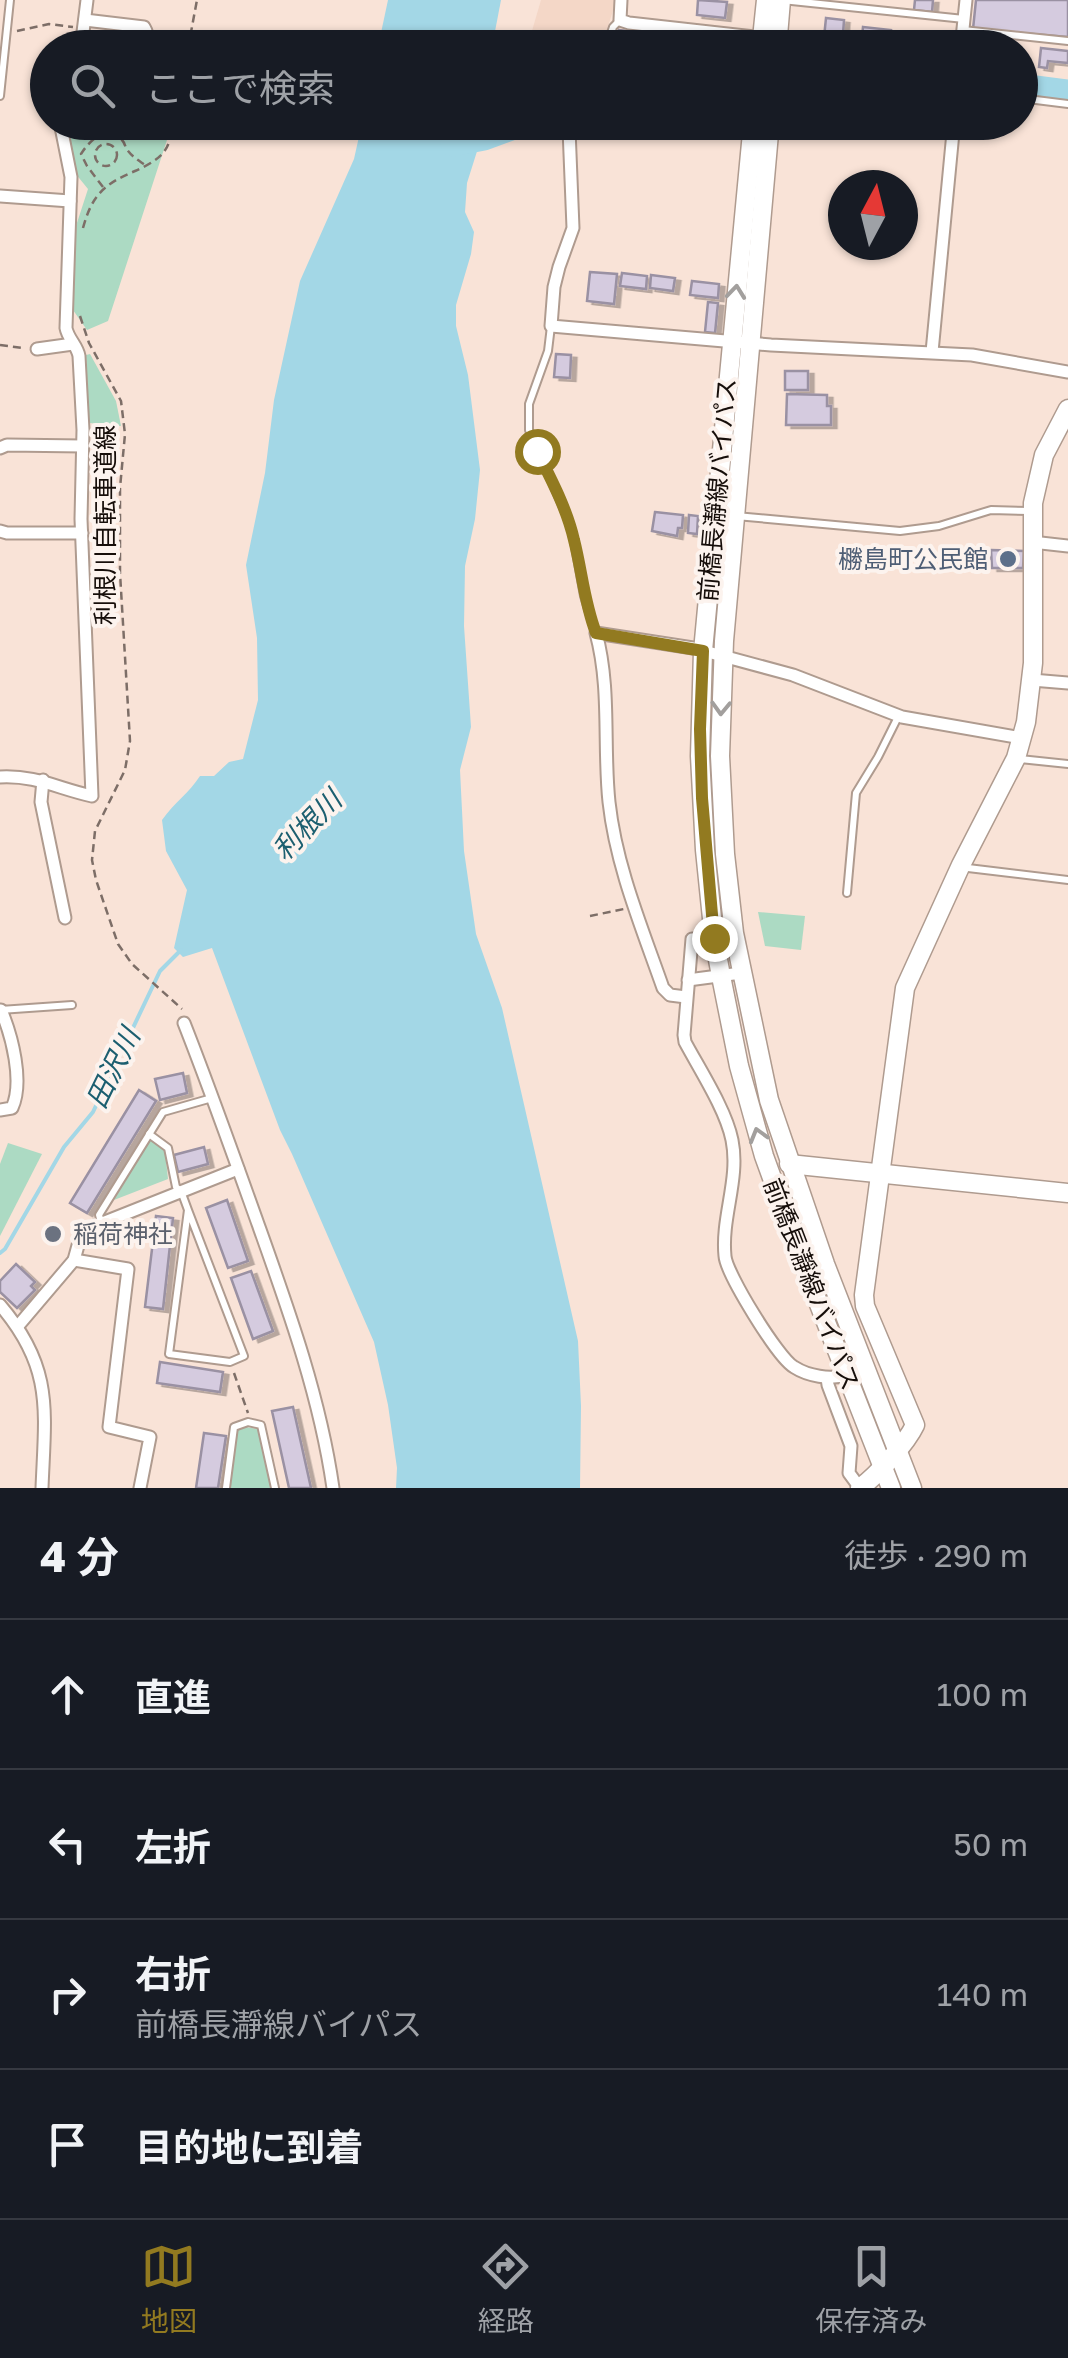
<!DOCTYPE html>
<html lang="ja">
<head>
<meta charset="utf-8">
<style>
	:root { --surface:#171b24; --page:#242831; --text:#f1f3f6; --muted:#9ea1a6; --line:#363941; --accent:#927a20 }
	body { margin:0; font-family:"Golos Text","Noto Sans JP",sans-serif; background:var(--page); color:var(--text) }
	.compass { position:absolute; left:828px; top:170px; width:90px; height:90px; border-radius:50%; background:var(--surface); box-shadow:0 2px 8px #0004; rotate:7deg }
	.stop { position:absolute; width:30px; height:30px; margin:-22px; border:8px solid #927a20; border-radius:50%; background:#fff }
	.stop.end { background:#927a20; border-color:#fff; box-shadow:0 2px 10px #0008 }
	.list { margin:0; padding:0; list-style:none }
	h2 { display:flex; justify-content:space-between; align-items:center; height:130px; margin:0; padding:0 40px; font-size:42px }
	h2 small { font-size:32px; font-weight:400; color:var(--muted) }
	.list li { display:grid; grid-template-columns:65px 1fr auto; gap:30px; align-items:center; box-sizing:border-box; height:150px; padding:0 40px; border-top:2px solid var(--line) }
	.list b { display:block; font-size:38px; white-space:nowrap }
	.list p { margin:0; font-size:32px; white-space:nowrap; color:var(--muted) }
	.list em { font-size:32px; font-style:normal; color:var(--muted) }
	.icon { flex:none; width:55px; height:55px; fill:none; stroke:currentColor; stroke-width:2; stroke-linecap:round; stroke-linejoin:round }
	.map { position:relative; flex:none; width:1068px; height:1488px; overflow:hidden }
	.search { position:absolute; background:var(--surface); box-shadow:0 2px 8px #0004; left:30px; right:30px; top:30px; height:110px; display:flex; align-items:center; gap:25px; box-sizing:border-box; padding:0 35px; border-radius:55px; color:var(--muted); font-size:38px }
	.sheet { height:730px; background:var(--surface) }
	nav { display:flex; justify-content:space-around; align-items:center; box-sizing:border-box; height:140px; border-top:2px solid var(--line); background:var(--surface); font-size:28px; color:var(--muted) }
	nav a { display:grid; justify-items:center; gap:5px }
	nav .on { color:var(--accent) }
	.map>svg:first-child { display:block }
	.built { fill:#f4d7c7 }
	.green { fill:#acdac3 }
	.water { fill:#a3d7e6 }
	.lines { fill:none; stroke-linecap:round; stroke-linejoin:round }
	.stream { stroke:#a3d7e6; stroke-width:4 }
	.river { stroke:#a3d7e6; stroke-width:25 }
	.building { fill:#d5cbdf; stroke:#9a91a3; stroke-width:2.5; filter:url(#shadow) }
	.lane-casing { stroke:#af9b8f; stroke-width:10 }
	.street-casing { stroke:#af9b8f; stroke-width:15 }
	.secondary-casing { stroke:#af9b8f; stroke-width:21 }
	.primary-casing { stroke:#af9b8f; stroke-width:21 }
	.path { stroke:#7d6e67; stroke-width:2.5; stroke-dasharray:8 5; stroke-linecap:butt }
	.lane { stroke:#fff; stroke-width:6 }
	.street { stroke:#fff; stroke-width:11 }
	.secondary { stroke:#fff; stroke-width:18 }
	.primary { stroke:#fff; stroke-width:18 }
	.oneway { stroke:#a29f9d }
	.route { stroke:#927a20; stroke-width:12 }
	.service-dot { fill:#5c6f8a; stroke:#fcf3ee; stroke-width:4 }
	.worship-dot { fill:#6b7280; stroke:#fcf3ee; stroke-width:4 }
	.labels { text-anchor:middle; stroke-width:8; stroke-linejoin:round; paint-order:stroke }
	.street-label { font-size:25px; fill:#160e0a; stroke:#fcf3ee }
	.service-label { font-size:25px; fill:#4e5e75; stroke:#fcf3ee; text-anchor:end }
	.worship-label { font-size:25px; fill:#5b616d; stroke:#fcf3ee; text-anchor:start }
	.water-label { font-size:28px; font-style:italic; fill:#1c5f70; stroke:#fcf3ee }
</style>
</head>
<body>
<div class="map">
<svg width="1068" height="1488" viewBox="0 0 1068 1488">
	<defs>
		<filter id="shadow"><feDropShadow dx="5.5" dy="3" stdDeviation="0" flood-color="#0004"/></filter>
	</defs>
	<rect width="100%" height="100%" fill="#f9e3d7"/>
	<polygon class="built" points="541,0 616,0 602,47 527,48"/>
	<g class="green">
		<polygon points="139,122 169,126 167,140 108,321 87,330 73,310 75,229 88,189 75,173 65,123"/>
		<polygon points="90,354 116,401 121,426 89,423 86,355"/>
		<polygon points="758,912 805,916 801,950 765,946"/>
		<polygon points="150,1140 165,1151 168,1179 114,1200"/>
		<polygon points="8,1143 42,1154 0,1236 0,1164"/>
		<polygon points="246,1427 258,1429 271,1488 229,1488 237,1430"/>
	</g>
	<g class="water">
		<polygon points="388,0 501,0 492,47 378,47"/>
		<path d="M362,123l121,-1 1,16 -5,7 -12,38 -2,29 9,20 -3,22 -15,51v21l12,49 12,95 -5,49 -10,47 -1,60 7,101 -11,43 4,81 12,83 26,74 76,333 3,65 -1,82h-184l1,-20 -9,-63 -14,-63 -82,-188 -12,-24 -68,-182 -29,9 -9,-9 13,-58 -21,-39 -4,-31c12,-17 27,-27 38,-44h14l15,-14 14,-3 15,-59 -1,-62 -11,-73 19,-92 9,-73 26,-119 54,-122z"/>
	</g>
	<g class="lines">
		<polyline class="stream" points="0,1253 5,1249 64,1147 93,1112 160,971 181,950"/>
		<g class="river">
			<polyline points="1020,86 1068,92"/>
			<polyline points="453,144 484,138 528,122"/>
		</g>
	</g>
	<g class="building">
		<polygon points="698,0 727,2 725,18 697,15"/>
		<polygon points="915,0 933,0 932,12 914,10"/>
		<polygon points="976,0 1068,0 1068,37 973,29"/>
		<polygon points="826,18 844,20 842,48 823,47"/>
		<polygon points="863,27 891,30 889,48 861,48"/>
		<polygon points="619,30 636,32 635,44 629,43 629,48 617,47"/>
		<polygon points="640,34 678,38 677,48 659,48 659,45 653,44 652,48 638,46"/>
		<polygon points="896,34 924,37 922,48 895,48"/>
		<polygon points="1041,48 1068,51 1068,63 1048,61 1047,68 1039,67"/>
		<polygon points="590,272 617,274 614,304 587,301"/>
		<polygon points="622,273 647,276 646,289 620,286"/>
		<polygon points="651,275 675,278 673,291 650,288"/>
		<polygon points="692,281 719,284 718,298 690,295"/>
		<polygon points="708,302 718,303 715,333 705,332"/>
		<polygon points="556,354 571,355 570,378 554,377"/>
		<rect x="785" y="371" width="23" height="19"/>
		<polygon points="787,394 827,395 827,406 831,406 831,425 786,425"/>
		<polygon points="655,512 683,515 682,528 678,528 677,536 652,531"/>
		<polygon points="689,515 698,516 697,534 688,533"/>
		<polygon points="991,550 1024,551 1023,568 992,568"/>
		<polygon points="183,1073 187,1093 160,1100 155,1079"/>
		<polygon points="139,1090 156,1101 87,1213 70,1203"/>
		<polygon points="204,1147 208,1164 178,1172 174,1155"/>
		<polygon points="227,1200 248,1261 228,1268 206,1208"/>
		<polygon points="156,1216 173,1218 163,1309 145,1307"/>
		<polygon points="16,1264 35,1282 31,1286 35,1290 17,1308 0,1292 0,1281"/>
		<polygon points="251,1271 273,1331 253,1339 231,1278"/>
		<polygon points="160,1362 223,1372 220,1392 157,1383"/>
		<polygon points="293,1407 311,1488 289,1488 272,1411"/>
		<polygon points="204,1433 226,1436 218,1488 196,1488"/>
	</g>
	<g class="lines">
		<g class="lane-casing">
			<g id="lane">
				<polyline points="782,0 964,19"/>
				<polyline points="963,30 1068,41"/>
				<polyline points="606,48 613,27 620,20"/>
				<polyline points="0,96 10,0"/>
				<polyline points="1020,98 1068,104"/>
				<polyline points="551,326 548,351 529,404 529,430 569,521 574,541 584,596 595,632"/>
				<polyline points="736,516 900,531 939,526 991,510 1030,511"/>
				<polyline points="1020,759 1068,764"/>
				<polyline points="962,866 968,868 1068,880"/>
				<polyline points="847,893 856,793 878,757 898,717"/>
				<polyline points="0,1010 72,1005"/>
				<polyline points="149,1134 168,1148 176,1187 181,1191 188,1210 244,1356 230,1362 169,1354 188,1210"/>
				<polyline points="101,1222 99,1215 163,1112 212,1098"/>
				<polyline points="226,1488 234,1427 248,1422 261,1425 275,1488"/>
			</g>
		</g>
		<g class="street-casing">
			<g id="street">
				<polyline points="621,0 620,20 629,23 764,38"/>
				<polyline points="85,20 144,27 146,31 144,48"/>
				<polyline points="81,48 87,0"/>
				<polyline points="961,48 966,0"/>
				<polyline points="569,129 573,228 559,267 554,287 551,326 771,345 972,355 1068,372"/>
				<polyline points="0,196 70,201"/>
				<polyline points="37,349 73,344"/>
				<polyline points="932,352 954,122"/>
				<polyline points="0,448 7,445 83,446"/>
				<polyline points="0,531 7,533 82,533"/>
				<polyline points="1032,542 1068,546"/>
				<polyline points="1032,680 1068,683"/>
				<path d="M0,777c36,-2 59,12 92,19l-11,-277 2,-89 -4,-74c-2,-11 -11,-17 -13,-28l5,-151 -11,-55"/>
				<polyline points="43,780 41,802 65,918"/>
				<path d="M692,939l-8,96 1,7c15,28 41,68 47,98 8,39 -11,77 -7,116 1,17 53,102 69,111 14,9 36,13 52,8"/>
				<polyline points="688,980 741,973"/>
				<path d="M686,997l-16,-2 -7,-7c-21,-60 -47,-122 -54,-186 -6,-56 2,-114 -13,-169l97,15 100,27 109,42 120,21"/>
				<path d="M184,1023c26,66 50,134 74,201 31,87 62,173 75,264"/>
				<path d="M0,1110l12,-2c12,-26 0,-72 -11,-98"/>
				<polyline points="74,1260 128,1269 109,1427 150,1437 140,1488"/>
				<path d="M0,1305c54,63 45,106 42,183"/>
				<polyline points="18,1326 74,1260 82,1231 238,1169"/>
				<polyline points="827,1378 828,1385 851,1446 849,1473 860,1488"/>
			</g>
		</g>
		<g class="secondary-casing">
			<g id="secondary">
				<polyline points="789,1164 1068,1193"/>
				<path d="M860,1488c17,-13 46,-44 55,-63l-50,-119 -1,-11 41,-307 56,-123 55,-107 10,-36 7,-59v-160l11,-48 24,-46"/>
			</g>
		</g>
		<g class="primary-casing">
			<g id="primary">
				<polyline points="761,48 766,0"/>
				<polyline points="777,48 781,0"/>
				<polyline points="753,122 703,651 700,756 705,850 714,938 721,976 739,1066 764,1156 804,1266 891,1488"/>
				<polyline points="770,122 724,641 720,756 725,854 734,933 769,1100 825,1264 912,1488"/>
			</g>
		</g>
		<g class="path">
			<polyline points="17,31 49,24 73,27"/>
			<polyline points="188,48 197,0"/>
			<circle cx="106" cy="155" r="11"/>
			<path d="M103,187l-16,-21 -6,-12c8,-13 27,-32 41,-14 2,2 3,5 4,8 5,8 12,12 19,17"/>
			<path d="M83,228c9,-33 21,-44 52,-57 9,-4 21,-10 28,-18 7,-8 9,-21 11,-31"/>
			<polyline points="80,316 89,343 121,401 125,434 120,488 120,573 130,741 125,770 95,831 92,860 96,880 118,944 132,964 182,1009"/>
			<polyline points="0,345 23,348"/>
			<polyline points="590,916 624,909"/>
			<polyline points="234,1373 248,1413"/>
		</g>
		<use href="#lane" class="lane"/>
		<use href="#street" class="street"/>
		<use href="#secondary" class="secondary"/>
		<use href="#primary" class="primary"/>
	</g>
	<defs><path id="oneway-chevron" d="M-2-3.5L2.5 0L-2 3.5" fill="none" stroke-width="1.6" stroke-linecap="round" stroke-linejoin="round" transform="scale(2.5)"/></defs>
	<g class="oneway">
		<use href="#oneway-chevron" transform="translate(736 292) rotate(-84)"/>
		<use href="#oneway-chevron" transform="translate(721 708) rotate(92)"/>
		<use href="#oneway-chevron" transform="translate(758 1135) rotate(-106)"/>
	</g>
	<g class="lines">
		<path class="route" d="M537,451c14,28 30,58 37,89 8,31 10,62 22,93l107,18 -3,78 2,69 12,140"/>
	</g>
	<circle class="service-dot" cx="1008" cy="559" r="10"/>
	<circle class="worship-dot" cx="53" cy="1234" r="10"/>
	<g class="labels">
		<g class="street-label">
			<text transform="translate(717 490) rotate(-85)" y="9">前橋長瀞線バイパス</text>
			<text transform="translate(105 525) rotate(-90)" y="9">利根川自転車道線</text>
			<text transform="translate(812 1284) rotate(69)" y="9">前橋長瀞線バイパス</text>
		</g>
		<g class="service-label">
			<text x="988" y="568">橳島町公民館</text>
		</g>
		<g class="worship-label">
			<text x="73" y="1243">稲荷神社</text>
		</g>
		<g class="water-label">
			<text transform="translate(307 825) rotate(-46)" y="10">利根川</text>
			<text transform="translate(113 1068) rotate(-64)" y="10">田沢川</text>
		</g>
	</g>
</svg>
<svg class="compass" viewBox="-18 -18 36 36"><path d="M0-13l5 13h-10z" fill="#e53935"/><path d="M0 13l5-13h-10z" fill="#9ea1a6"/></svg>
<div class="stop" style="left:537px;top:451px"></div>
<div class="stop end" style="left:714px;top:938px"></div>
<div class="search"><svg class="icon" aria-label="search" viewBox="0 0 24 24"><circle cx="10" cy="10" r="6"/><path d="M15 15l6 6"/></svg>ここで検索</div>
</div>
<section class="sheet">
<h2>4 分<small>徒歩 · 290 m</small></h2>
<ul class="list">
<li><svg class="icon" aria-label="ahead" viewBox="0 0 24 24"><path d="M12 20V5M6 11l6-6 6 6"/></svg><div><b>直進</b></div><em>100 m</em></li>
<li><svg class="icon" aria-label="left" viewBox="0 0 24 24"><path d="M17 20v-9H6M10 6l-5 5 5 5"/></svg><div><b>左折</b></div><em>50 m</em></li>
<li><svg class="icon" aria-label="right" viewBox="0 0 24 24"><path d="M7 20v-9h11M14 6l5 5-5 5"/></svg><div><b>右折</b><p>前橋長瀞線バイパス</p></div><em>140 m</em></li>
<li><svg class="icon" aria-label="arrive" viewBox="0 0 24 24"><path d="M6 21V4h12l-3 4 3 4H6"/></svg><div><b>目的地に到着</b></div></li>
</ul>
</section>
<nav>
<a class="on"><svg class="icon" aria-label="map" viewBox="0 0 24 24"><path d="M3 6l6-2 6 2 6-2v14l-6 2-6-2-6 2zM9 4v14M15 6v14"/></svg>地図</a>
<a><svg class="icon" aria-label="directions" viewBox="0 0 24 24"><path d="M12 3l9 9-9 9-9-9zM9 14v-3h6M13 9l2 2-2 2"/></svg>経路</a>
<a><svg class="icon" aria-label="saved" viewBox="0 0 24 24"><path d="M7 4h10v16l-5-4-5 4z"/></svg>保存済み</a>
</nav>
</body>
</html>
